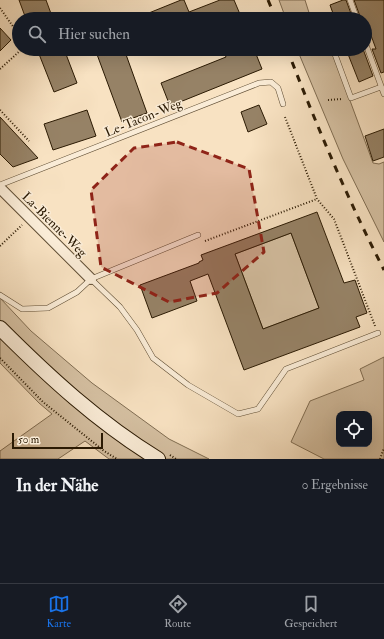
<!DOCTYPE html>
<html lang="de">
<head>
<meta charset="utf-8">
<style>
	:root { --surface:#171b24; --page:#20242c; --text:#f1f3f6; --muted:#9ea1a6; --line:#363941; --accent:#1a73e8 }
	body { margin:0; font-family:"IM FELL Double Pica",serif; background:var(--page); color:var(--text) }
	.controls { position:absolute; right:12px; bottom:12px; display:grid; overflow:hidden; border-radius:8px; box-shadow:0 4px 16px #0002 }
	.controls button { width:36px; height:36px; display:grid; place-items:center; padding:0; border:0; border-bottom:1px solid var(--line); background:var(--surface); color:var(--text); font:20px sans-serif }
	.scale { position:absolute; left:12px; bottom:10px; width:91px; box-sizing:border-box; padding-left:4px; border:2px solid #2b1a03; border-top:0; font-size:11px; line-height:14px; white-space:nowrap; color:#2b1a03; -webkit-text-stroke:3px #faecd7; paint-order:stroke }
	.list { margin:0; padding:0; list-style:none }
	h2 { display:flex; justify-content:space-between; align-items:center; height:52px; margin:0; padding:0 16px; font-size:17px }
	h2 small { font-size:13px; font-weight:400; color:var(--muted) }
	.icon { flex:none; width:22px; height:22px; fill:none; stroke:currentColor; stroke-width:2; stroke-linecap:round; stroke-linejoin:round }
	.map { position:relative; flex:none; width:384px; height:459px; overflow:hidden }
	.search { position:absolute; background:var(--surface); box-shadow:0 4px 16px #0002; left:12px; right:12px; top:12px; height:44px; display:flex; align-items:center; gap:10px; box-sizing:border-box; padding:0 14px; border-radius:22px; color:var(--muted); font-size:15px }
	.sheet { height:124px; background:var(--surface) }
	nav { display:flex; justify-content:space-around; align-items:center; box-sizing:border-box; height:56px; border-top:1px solid var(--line); background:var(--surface); font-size:11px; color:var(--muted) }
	nav a { display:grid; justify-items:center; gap:2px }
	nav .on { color:var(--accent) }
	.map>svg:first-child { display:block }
	.green { fill:#d5c0a2; stroke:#806d52; fill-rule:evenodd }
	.building { fill:#968266; stroke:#2b1a03; fill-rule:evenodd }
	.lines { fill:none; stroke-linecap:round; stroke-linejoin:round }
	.lane-casing { stroke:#5e4c33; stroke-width:6 }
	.street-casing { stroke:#5e4c33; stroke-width:12 }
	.secondary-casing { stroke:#2b1a03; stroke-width:16 }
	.path { stroke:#2b1a03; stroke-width:2; stroke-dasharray:1 2; stroke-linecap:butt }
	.lane { stroke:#faecd7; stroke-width:5 }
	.street { stroke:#faecd7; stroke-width:10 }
	.secondary { stroke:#faecd7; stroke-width:14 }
	.rail { stroke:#2b1a03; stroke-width:3; stroke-dasharray:7 7; stroke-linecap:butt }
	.marked { fill:#8f2418; fill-opacity:0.2; stroke:#8f2418; stroke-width:3; stroke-dasharray:8 5; stroke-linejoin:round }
	.labels { text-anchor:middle; stroke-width:3; stroke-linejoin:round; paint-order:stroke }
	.street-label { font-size:13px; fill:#2b1a03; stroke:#faecd7 }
</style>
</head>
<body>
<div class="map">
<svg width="384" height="459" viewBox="0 0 384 459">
	<rect width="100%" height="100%" fill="#f8e2c2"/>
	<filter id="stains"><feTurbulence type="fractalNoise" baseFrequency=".005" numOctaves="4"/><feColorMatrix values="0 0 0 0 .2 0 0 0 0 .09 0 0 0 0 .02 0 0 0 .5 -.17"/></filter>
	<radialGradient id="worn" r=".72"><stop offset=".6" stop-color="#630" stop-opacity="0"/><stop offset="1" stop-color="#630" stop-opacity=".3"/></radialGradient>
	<g class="green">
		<polygon points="279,0 305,0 311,19 286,19"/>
		<polygon points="297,49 331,49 373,163 379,164 384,162 384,242 343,159"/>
		<polygon points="291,233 319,308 263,329 235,254"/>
		<polygon points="0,298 31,331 92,383 169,439 209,459 109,459 85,441 58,459 0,459 0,451 52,414 39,403 0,363"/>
		<path d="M384,357v102h-60l-33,-17 19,-41 54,-21 -4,-11zM339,414h30v30h-30z"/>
	</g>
	<g class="building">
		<polygon points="19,0 46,0 53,19 26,19"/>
		<polygon points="181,0 184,0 189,12 220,0 234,0 242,19 134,19"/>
		<polygon points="343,0 346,0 353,19 335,19 330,5"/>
		<polygon points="354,0 384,0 384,72 381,73 372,49 376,49 365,19 361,19"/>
		<polygon points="0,28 11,40 0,51"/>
		<polygon points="37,49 64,49 77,83 54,92"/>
		<polygon points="95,49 124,49 147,113 122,122"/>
		<polygon points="223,49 254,49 262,69 170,106 161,83 226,57"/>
		<polygon points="346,49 363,49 373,76 359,82"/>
		<polygon points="259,105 267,124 248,132 241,112"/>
		<polygon points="87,110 96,136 53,150 44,124"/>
		<polygon points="0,117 38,158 13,167 0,154"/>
		<polygon points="384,129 384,157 373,161 365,136"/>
		<path d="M317,212l27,71 11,-3 12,33 -11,4 4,10 -116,43 -36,-96 -18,7 7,20 -45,17 -12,-33 59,-22v-1l4,-2 -2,-5zM291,233l28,75 -56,21 -28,-75z"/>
	</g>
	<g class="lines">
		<g class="lane-casing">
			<g id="lane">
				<polyline points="350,0 357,19"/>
				<polyline points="365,42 384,94"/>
				<polyline points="333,49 351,98 381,87"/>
				<polyline points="0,185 259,83 271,82 278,88 283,104"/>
				<polyline points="91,279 120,307 137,330 153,358 188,385 238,414 258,409 286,369 378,333"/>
				<polyline points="0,295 22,309 48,308 77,292 91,279 198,235"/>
			</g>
		</g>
		<g class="street-casing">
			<polyline id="street" points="0,188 91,279"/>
		</g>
		<g class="secondary-casing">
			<path id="secondary" d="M0,328c49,49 99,95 158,131"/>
		</g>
		<g class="path">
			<polyline points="0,8 19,35"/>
			<polyline points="0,69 22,49"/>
			<polyline points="328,100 342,99"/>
			<polyline points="0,110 29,141"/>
			<polyline points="285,117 317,199 334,219 375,326"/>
			<polyline points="205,241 317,199"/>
			<polyline points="0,246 22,225"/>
			<polyline points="0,358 43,402 104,451 117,459"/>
			<polyline points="170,455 176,459"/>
			<polyline points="380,459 384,448"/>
		</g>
		<use href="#lane" class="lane"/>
		<use href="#street" class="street"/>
		<use href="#secondary" class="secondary"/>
		<g class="rail">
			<polyline points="268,0 276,19"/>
			<path d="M287,49c29,75 60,149 97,221"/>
		</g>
	</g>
	<path class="marked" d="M177,142l72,27 15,83 -47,41 -48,9 -68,-35 -10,-77 43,-42z"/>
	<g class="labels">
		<g class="street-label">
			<text transform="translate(143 117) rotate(-22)" y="5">Le-Tacon-Weg</text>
			<text transform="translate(55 224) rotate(45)" y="5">La-Bienne-Weg</text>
		</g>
	</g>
	<rect width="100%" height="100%" filter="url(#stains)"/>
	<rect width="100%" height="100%" fill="url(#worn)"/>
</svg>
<div class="controls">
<button><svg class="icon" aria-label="locate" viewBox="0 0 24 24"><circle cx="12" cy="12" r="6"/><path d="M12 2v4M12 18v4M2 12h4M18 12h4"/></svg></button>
</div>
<div class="scale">50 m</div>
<div class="search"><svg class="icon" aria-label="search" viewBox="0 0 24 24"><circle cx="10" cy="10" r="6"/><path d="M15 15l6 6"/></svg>Hier suchen</div>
</div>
<section class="sheet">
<h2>In der Nähe<small>0 Ergebnisse</small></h2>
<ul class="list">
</ul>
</section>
<nav>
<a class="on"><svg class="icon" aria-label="map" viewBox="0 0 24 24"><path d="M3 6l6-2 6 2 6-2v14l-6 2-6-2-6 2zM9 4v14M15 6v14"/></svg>Karte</a>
<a><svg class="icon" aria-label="directions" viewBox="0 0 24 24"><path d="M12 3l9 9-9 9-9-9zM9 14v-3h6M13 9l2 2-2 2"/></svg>Route</a>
<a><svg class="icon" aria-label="saved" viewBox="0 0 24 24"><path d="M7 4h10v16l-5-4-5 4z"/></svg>Gespeichert</a>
</nav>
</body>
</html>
